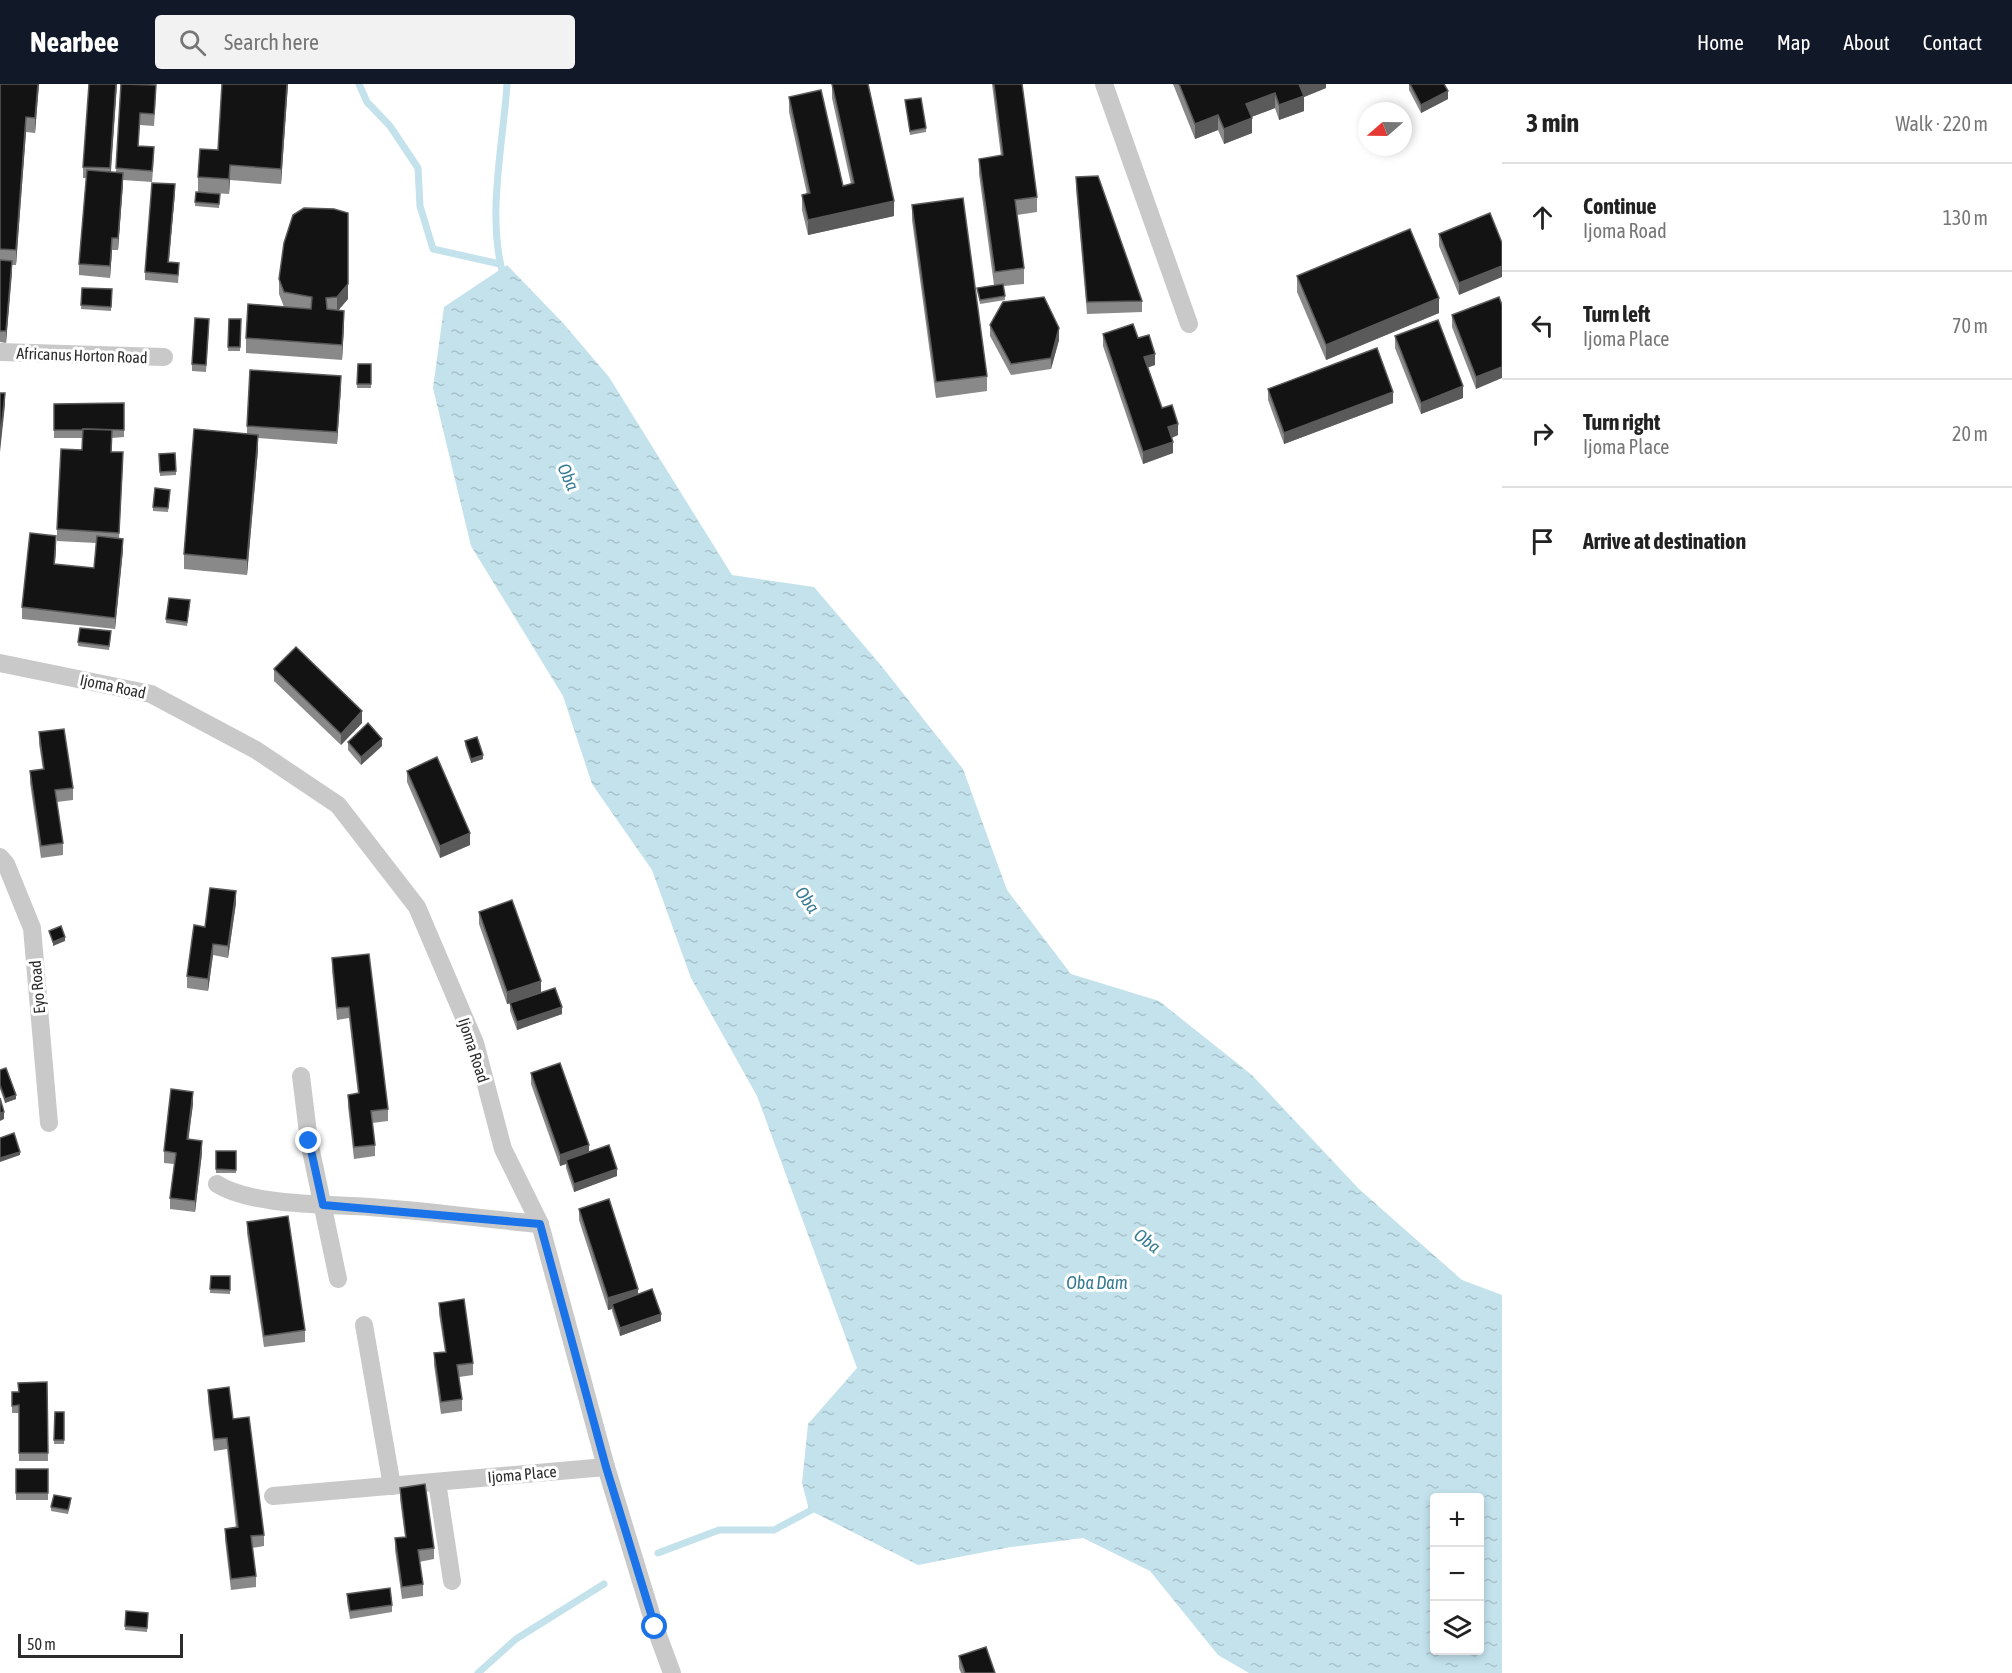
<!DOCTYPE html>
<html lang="en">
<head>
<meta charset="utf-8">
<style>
	:root { --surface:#fff; --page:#f2f2f2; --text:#222; --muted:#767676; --line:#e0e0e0; --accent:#111827 }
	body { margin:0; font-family:"Asap Condensed",sans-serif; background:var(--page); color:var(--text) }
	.controls { position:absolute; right:18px; bottom:18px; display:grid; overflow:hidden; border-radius:6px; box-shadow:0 3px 9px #0003 }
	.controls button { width:54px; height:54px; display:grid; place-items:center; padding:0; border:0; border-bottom:2px solid var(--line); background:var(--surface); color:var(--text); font:30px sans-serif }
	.compass { position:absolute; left:1358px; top:18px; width:54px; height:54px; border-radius:50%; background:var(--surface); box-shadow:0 3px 9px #0003; rotate:250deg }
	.scale { position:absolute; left:18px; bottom:15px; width:165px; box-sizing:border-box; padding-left:6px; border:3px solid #2c2c2c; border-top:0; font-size:16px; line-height:21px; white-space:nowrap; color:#2c2c2c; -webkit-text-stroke:4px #fff; paint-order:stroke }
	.stop { position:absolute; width:18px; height:18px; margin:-14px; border:4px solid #1a73e8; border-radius:50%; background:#fff }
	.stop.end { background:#1a73e8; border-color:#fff; box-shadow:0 2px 6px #0008 }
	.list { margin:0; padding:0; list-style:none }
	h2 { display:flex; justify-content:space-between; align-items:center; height:78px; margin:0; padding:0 24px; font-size:26px }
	h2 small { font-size:20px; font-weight:400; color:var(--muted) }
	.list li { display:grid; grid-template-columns:39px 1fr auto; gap:18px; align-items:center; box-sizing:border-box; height:108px; padding:0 24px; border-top:2px solid var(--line) }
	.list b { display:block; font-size:22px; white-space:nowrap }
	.list p { margin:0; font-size:20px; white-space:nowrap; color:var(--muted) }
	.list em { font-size:20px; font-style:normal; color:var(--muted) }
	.icon { flex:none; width:33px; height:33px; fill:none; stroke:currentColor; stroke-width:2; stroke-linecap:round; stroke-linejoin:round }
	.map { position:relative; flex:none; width:1502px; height:1589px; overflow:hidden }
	header { display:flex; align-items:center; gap:36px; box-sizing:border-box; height:84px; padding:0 30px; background:var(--accent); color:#fff }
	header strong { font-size:28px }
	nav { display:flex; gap:33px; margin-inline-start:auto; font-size:21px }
	.search { width:420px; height:54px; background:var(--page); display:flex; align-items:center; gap:15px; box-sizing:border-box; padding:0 21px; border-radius:6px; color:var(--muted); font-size:22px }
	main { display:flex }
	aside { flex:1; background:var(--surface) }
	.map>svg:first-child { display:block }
	.water { fill:url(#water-ripples); fill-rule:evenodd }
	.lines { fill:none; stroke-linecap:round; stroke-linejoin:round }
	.stream { stroke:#c3e2ec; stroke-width:7 }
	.minor { stroke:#c9c9c9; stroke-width:18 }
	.wall { fill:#898989 }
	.shaded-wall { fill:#5a5a5a }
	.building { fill:#131313; stroke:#5a5a5a; stroke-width:1.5 }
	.route { stroke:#1a73e8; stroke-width:8 }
	.labels { text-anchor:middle; stroke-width:6; stroke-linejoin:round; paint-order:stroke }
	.street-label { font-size:16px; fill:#2c2c2c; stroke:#fff }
	.water-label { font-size:18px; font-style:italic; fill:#377b92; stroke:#fff }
</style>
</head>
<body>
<header>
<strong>Nearbee</strong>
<div class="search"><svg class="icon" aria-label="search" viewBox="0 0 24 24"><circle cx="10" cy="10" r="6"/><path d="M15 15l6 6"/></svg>Search here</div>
<nav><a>Home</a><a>Map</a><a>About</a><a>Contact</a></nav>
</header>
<main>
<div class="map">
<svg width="1502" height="1589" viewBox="0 0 1502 1589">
	<defs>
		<pattern id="water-ripples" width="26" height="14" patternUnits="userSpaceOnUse" patternTransform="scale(1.5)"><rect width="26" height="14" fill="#c3e2ec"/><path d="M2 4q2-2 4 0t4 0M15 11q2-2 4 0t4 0" fill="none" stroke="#a8c2cb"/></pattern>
	</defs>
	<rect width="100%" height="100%" fill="#fff"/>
	<path class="water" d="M507,181l56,58 46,54 123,198 82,12 65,76 84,106 44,121 64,84 88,27 93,74 107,114 103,91 40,15v378h-253l-31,-18 -68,-84 -67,-33 -72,9 -93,18 -109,-55 -7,-27 6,-59 49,-56 -100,-272 -66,-118 -39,-108 -60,-86 -29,-88 -92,-150 -38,-158 11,-81zM1434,1414h46v152h-46z"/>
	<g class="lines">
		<g class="stream">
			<polyline points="359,0 367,18 390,42 418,84 420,122 433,165 500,180"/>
			<path d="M504,194c-18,-61 -1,-131 3,-194"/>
			<polyline points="658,1469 719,1446 774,1446 817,1423"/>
			<polyline points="478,1589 516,1555 604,1500"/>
		</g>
		<g class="minor">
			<polyline points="1104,0 1189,240"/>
			<polyline points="0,268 164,273"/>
			<polyline points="0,579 151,610 256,666 338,721 417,823 475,959 503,1065 540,1140 606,1383 655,1543 672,1589"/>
			<polyline points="0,773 6,780 32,844 49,1039"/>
			<polyline points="301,992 309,1057 338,1195"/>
			<path d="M217,1100c34,22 112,20 153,23 57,4 114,12 170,17"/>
			<polyline points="364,1241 392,1402"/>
			<polyline points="437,1398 452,1497"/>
			<polyline points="273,1412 606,1383"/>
		</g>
	</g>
	<g class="wall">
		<polygon points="0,0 39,0 35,49 26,48 16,181 12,181 6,259 0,258"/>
		<polygon points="117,0 111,88 116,88 121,0 156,13 154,42 140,41 138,62 154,74 152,98 123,96 118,166 112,166 110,194 79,191 79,180 86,94 83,94 83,83"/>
		<polygon points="222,0 288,0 281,100 230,96 229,110 198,108 198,93 218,66"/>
		<polygon points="832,0 894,132 808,151 802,126 802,111 807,110 789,28 789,13 843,102 851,100 832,14"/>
		<polygon points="992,0 1022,0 1037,113 1037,128 1017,131 1024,184 1024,200 1004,202 1005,216 980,220 977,204 994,201 979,90 979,75 1001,72"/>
		<polygon points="1173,0 1326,0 1326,4 1304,13 1304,27 1279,36 1275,24 1251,33 1252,49 1224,60 1218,46 1195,55"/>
		<polygon points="1409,0 1444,0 1448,15 1421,29 1409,6"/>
		<polygon points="905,16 926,44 926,48 910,51"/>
		<polygon points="1076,93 1142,217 1142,228 1087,230 1076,105"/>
		<polygon points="175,108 169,178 179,186 178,199 145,196 145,188"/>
		<polygon points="196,108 220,110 219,124 195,122"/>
		<polygon points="912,121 987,292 987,307 936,314 912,136"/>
		<polygon points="1490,129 1459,211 1439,162 1439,150"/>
		<polygon points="1297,192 1439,229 1326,276 1297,208"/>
		<polygon points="279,195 348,215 338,226 344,242 342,276 246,269 246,254 284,223 279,210"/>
		<polygon points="82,204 112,205 111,227 81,225"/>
		<polygon points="1502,221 1476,305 1452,243 1452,231"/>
		<polygon points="229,235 241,235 240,267 228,267"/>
		<polygon points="990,241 1059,256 1051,285 1011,291 990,252"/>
		<polygon points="209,243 206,288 192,287 192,280"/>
		<polygon points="1103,250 1138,254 1155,281 1148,283 1162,324 1178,351 1172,354 1173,369 1143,380 1103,262"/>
		<polygon points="1395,252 1463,314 1421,330 1395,264"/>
		<polygon points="358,280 371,280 371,304 357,304"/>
		<polygon points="341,303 337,360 258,354 258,366 247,491 184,485 184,470 247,350 247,342"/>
		<polygon points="1268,305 1393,319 1284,360 1268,316"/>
		<polygon points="124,319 124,353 112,354 112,368 123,380 119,455 123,466 115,545 22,535 22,523 56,463 55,480 94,484 96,459 57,457 57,445 82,366 83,354 54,354 54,320"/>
		<polygon points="159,370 176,387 176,391 160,392"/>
		<polygon points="170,410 168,428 153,427 153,423"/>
		<polygon points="190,520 187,542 166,539 166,535"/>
		<polygon points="111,551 109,566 78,562 78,558"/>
		<polygon points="274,585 362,639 341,661 274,597"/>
		<polygon points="39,648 73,704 73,716 57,718 63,759 63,771 41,774 30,699 30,687 43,686 39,660"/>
		<polygon points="465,657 483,675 471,679 465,661"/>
		<polygon points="348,658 382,662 361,681 348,666"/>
		<polygon points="407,687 470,761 440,774 407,698"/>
		<polygon points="236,819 228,874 213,871 208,907 187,904 187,892 205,843"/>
		<polygon points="479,828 541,908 507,920 479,840"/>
		<polygon points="332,874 388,1025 388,1037 372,1039 375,1061 375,1072 354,1075 348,1022 348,1011 358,1010 349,934 337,936 332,886"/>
		<polygon points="510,919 562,930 517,946 510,927"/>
		<polygon points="0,986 16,1015 5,1019 0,1005"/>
		<polygon points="531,989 589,1068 617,1092 574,1108 566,1084 566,1080 560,1082 531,1000"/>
		<polygon points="193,1020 188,1056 202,1069 195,1128 170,1125 170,1114 174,1080 164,1079 164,1067"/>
		<rect x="216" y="1067" width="20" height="22"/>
		<polygon points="579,1125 638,1210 661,1237 620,1252 612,1227 612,1225 608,1226 579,1136"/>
		<polygon points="247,1138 305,1246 305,1258 264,1263 247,1149"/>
		<polygon points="211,1192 230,1192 230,1210 210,1209"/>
		<polygon points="439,1219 473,1279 473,1291 459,1293 462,1315 462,1327 441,1330 434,1281 434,1269 445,1268 439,1230"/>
		<polygon points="47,1298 48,1377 19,1377 19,1329 12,1329 12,1316 18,1308"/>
		<polygon points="208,1306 233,1335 264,1451 264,1462 252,1464 256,1492 256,1503 231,1506 225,1456 225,1445 236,1444 227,1365 214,1367 208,1317"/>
		<polygon points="55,1328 64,1328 64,1360 54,1360"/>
		<rect x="16" y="1385" width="32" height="31"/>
		<polygon points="400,1404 434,1464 434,1475 419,1478 423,1500 423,1512 402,1515 395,1466 395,1454 405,1453 400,1415"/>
		<polygon points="71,1418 68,1430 51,1427 51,1423"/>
		<polygon points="347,1510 392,1521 392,1528 350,1535 347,1518"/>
		<polygon points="126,1527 148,1529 147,1548 125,1546"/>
		<polygon points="959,1572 995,1589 961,1589 959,1584"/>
	</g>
	<g class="shaded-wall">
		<polygon points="38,0 39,0 35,49 35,34"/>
		<polygon points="116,0 117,0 110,96 110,84"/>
		<polygon points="287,0 288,0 281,100 281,85"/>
		<polygon points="1299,0 1326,0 1326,4 1304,13 1304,27 1279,36 1279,21"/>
		<polygon points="1448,7 1448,15 1421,29 1421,21"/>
		<polygon points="1275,9 1275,24 1246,35 1246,20"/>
		<polygon points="1218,31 1218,46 1195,55 1195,40"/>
		<polygon points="26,33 26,48 16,181 16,166"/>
		<polygon points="1252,34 1252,49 1224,60 1224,45"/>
		<polygon points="230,81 230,96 229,110 229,95"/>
		<polygon points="123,89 123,101 118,166 118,154"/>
		<polygon points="175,100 175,108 168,185 168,178"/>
		<polygon points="894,117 894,132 808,151 808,136"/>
		<polygon points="348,144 348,215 337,228 337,213"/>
		<polygon points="112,154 112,166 110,194 110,182"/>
		<polygon points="12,177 12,189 6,259 6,247"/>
		<polygon points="1502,182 1502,193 1459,211 1459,199"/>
		<polygon points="1439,214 1439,229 1326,276 1326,261"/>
		<polygon points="344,227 344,242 342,276 342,261"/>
		<polygon points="1059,244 1059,256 1051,285 1051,274"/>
		<polygon points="1155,270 1155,281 1144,285 1144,273"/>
		<polygon points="1502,283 1502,294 1476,305 1476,293"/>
		<polygon points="341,292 341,303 337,360 337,348"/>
		<polygon points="1463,302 1463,314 1421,330 1421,319"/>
		<polygon points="1393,308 1393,319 1284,360 1284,349"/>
		<polygon points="5,309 5,321 0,368 0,356"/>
		<polygon points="1178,340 1178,351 1168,355 1168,343"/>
		<polygon points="258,351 258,366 247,491 247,476"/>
		<polygon points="1173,358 1173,369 1143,380 1143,368"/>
		<polygon points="56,452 56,463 54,491 54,480"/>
		<polygon points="123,455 123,466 115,545 115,534"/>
		<polygon points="362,627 362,639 341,661 341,650"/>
		<polygon points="382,655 382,662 361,681 361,673"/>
		<polygon points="483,671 483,675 471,679 471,675"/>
		<polygon points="470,749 470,761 440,774 440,762"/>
		<polygon points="236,807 236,819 228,874 228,862"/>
		<polygon points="65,853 65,857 53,862 53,858"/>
		<polygon points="213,860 213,871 208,907 208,895"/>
		<polygon points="541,897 541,908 507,920 507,908"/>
		<polygon points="562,923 562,930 517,946 517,938"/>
		<polygon points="193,1008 193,1020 187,1067 187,1055"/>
		<polygon points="16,1011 16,1015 5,1019 5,1015"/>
		<polygon points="4,1028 4,1035 0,1037 0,1029"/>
		<polygon points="202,1057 202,1069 195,1128 195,1117"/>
		<polygon points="589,1061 589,1072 566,1076 566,1080 560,1082 560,1071"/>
		<polygon points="20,1068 20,1071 0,1078 0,1074"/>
		<polygon points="617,1085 617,1092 574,1108 574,1100"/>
		<polygon points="638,1205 638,1216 612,1220 612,1225 608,1226 608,1214"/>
		<polygon points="661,1230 661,1237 620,1252 620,1244"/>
	</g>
	<g class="building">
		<polygon points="0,0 38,0 35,34 26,33 16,166 0,165"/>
		<polygon points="89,0 116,0 110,84 83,83"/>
		<polygon points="121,0 156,1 154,30 140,29 138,62 154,63 152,87 116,84"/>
		<polygon points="222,0 287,0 281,85 230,81 229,95 198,93 200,65 218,66"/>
		<polygon points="832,0 868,0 894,117 808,136 802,111 810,109 789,13 821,6 843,102 854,99"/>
		<polygon points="994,0 1022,0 1037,113 1015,116 1024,184 995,188 979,75 1003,71"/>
		<polygon points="1179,0 1299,0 1304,12 1279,21 1275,9 1246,20 1252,34 1224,45 1218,31 1195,40"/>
		<polygon points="1410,0 1444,0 1448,7 1421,21"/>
		<polygon points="921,14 926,44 910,47 905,16"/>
		<polygon points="87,86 123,89 118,154 112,154 110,182 79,180"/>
		<polygon points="1098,92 1142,217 1087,218 1076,93"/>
		<polygon points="152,99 175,100 168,178 179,179 178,191 145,188"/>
		<polygon points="196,108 220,110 219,120 195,118"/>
		<polygon points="963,114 987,292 936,298 912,121"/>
		<polygon points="304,124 334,125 348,129 348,200 337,213 326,214 327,225 344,227 342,261 246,254 248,220 311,225 312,213 284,208 279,195 284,159 293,131"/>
		<polygon points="1490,129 1502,159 1502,182 1459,199 1439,150"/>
		<polygon points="1410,145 1439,214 1326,261 1297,192"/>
		<polygon points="0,176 12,177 6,247 0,247"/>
		<polygon points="1003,200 1005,212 980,216 977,204"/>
		<polygon points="82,204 112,205 111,223 81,221"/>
		<polygon points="1044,213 1059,244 1051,274 1011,280 990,241 1003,218"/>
		<polygon points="1499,213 1502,221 1502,283 1476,293 1452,231"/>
		<polygon points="195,234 209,235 206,281 192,280"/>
		<polygon points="229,235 241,235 240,263 228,263"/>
		<polygon points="1438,236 1463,302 1421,319 1395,252"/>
		<polygon points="1133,240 1138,254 1149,251 1155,270 1144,273 1162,324 1172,321 1178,340 1168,343 1173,358 1143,368 1103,250"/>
		<polygon points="1377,264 1393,308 1284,349 1268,305"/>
		<polygon points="358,280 371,280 371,300 357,300"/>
		<polygon points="250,286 341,292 337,348 247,342"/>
		<polygon points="0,309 5,309 0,356"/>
		<polygon points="124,319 124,346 83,345 83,346 54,346 54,320"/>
		<polygon points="83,345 112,346 111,368 123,368 119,449 57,445 61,365 82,366"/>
		<polygon points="194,345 258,351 247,476 184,470"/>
		<polygon points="175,369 176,387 160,388 159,370"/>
		<polygon points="155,404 170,406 168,424 153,423"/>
		<polygon points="30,449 56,452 54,480 94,484 97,452 123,455 115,534 22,523"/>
		<polygon points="169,514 190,516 187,538 166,535"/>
		<polygon points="80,544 111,547 109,562 78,558"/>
		<polygon points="296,563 362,627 341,650 274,585"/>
		<polygon points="368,639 382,655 361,673 348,658"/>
		<polygon points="64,645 73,704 55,706 63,759 41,762 30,687 44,685 39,648"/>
		<polygon points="477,653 483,671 471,675 465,657"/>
		<polygon points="437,673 470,749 440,762 407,687"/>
		<polygon points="210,804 236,807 228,862 213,860 208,895 187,892 194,841 205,843"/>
		<polygon points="512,816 541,897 507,908 479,828"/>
		<polygon points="61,842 65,853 53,858 49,847"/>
		<polygon points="369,870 388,1025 371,1027 375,1061 354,1063 348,1011 359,1009 349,923 337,924 332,874"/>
		<polygon points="555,904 562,923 517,938 510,919"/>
		<polygon points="560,979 589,1061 560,1071 531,989"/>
		<polygon points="6,984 16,1011 5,1015 0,1001 0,986"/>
		<polygon points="171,1005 193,1008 187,1055 202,1057 195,1117 170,1114 176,1069 164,1067"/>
		<polygon points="0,1014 4,1028 0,1029"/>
		<polygon points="14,1049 20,1068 0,1074 0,1054"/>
		<polygon points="609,1061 617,1085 574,1100 566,1076"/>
		<polygon points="216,1067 236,1067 236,1086 216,1085"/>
		<polygon points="609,1115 638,1205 608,1214 579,1125"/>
		<polygon points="288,1132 305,1246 264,1252 247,1138"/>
		<polygon points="211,1192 230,1192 230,1206 210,1205"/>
		<polygon points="652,1205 661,1230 620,1244 612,1220"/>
		<polygon points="464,1215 473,1279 457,1281 462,1315 441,1318 434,1269 446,1268 439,1219"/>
		<polygon points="47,1298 48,1369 19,1369 19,1321 12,1322 12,1308 19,1308 18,1299"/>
		<polygon points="229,1303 233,1335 249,1333 264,1451 251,1452 256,1492 231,1495 225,1445 238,1443 227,1354 214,1355 208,1306"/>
		<polygon points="55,1328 64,1328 64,1356 54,1356"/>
		<rect x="16" y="1385" width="32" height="24"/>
		<polygon points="425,1400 434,1464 418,1466 423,1500 402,1503 395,1454 406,1453 400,1404"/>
		<polygon points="54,1411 71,1414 68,1426 51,1423"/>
		<polygon points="390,1504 392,1521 350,1527 347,1510"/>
		<polygon points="126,1527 148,1529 147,1544 125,1542"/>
		<polygon points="986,1563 995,1589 965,1589 959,1572"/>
	</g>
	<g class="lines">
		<polyline class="route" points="309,1057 323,1121 540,1140 606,1383 655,1543"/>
	</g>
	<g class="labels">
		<g class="street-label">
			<text transform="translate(82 271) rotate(2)" y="6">Africanus Horton Road</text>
			<text transform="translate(113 602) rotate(12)" y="6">Ijoma Road</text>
			<text transform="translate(37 903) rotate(-95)" y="6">Eyo Road</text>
			<text transform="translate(474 966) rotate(72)" y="6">Ijoma Road</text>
			<text transform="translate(522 1390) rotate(-5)" y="6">Ijoma Place</text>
		</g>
		<g class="water-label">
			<text transform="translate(568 393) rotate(66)" y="6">Oba</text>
			<text transform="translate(807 816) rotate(55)" y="6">Oba</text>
			<text transform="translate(1147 1157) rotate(37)" y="6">Oba</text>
			<text x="1097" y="1205">Oba Dam</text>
		</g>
	</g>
</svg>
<div class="controls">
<button>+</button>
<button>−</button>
<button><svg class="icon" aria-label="layers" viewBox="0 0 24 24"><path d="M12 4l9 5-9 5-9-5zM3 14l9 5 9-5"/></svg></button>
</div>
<svg class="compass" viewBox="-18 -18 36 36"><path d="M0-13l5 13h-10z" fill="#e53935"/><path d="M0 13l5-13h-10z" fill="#767676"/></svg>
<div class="scale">50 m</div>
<div class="stop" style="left:655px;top:1543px"></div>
<div class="stop end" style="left:309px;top:1057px"></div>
</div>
<aside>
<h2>3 min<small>Walk · 220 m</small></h2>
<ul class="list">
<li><svg class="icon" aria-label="ahead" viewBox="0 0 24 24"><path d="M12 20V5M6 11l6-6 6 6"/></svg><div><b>Continue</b><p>Ijoma Road</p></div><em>130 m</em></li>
<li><svg class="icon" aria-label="left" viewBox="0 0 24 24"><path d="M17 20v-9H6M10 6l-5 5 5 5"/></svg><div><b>Turn left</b><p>Ijoma Place</p></div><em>70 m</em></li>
<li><svg class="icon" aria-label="right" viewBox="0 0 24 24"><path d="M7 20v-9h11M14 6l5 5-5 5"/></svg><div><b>Turn right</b><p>Ijoma Place</p></div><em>20 m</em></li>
<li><svg class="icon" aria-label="arrive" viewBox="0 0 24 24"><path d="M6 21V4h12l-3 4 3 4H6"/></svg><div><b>Arrive at destination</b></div></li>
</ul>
</aside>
</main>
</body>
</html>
